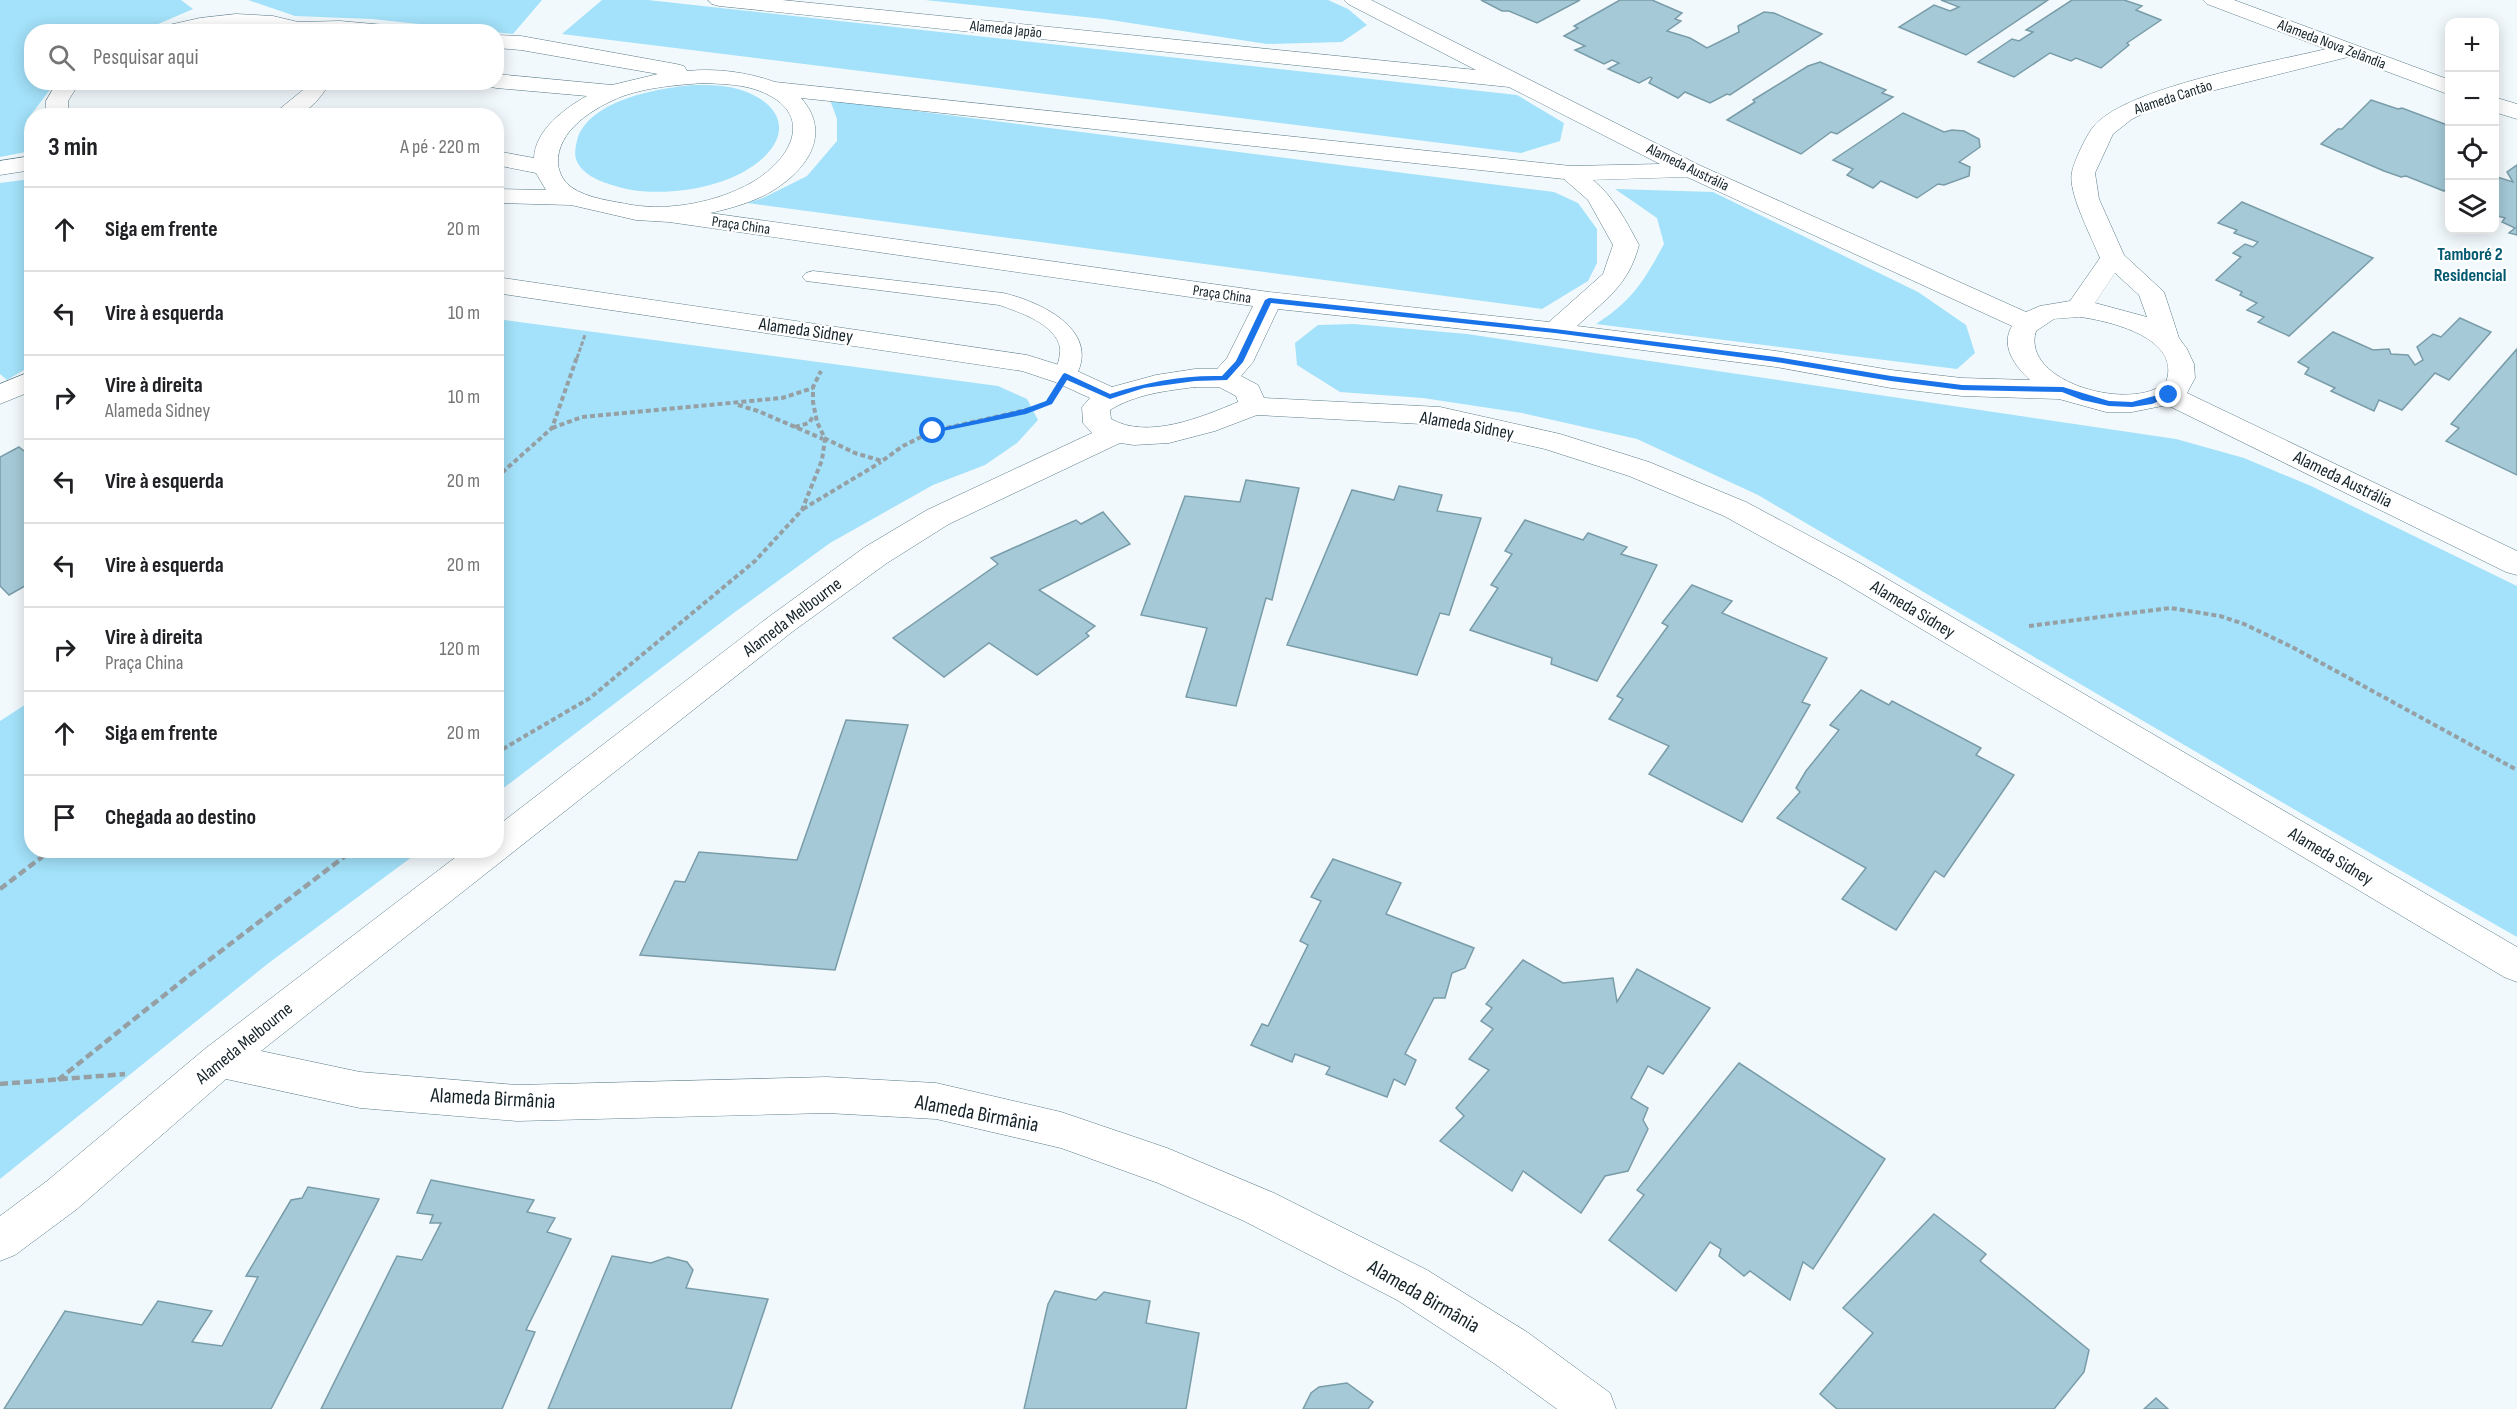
<!DOCTYPE html>
<html lang="pt">
<head>
<meta charset="utf-8">
<style>
	:root { --surface:#fff; --page:#f6f6f6; --text:#202124; --muted:#757577; --line:#e0e0e0 }
	body { margin:0; font-family:"Sofia Sans Condensed",sans-serif; background:var(--page); color:var(--text) }
	.controls { position:absolute; right:18px; top:18px; display:grid; overflow:hidden; border-radius:12px; box-shadow:0 3px 15px #0003 }
	.controls button { width:54px; height:54px; display:grid; place-items:center; padding:0; border:0; border-bottom:2px solid var(--line); background:var(--surface); color:var(--text); font:30px sans-serif }
	.stop { position:absolute; width:18px; height:18px; margin:-14px; border:4px solid #1a73e8; border-radius:50%; background:#fff }
	.stop.end { background:#1a73e8; border-color:#fff; box-shadow:0 2px 6px #0008 }
	.list { margin:0; padding:0; list-style:none }
	h2 { display:flex; justify-content:space-between; align-items:center; height:78px; margin:0; padding:0 24px; font-size:26px }
	h2 small { font-size:20px; font-weight:400; color:var(--muted) }
	.list li { display:grid; grid-template-columns:39px 1fr auto; gap:18px; align-items:center; box-sizing:border-box; height:84px; padding:0 24px; border-top:2px solid var(--line) }
	.list b { display:block; font-size:22px; white-space:nowrap }
	.list p { margin:0; font-size:20px; white-space:nowrap; color:var(--muted) }
	.list em { font-size:20px; font-style:normal; color:var(--muted) }
	.icon { flex:none; width:33px; height:33px; fill:none; stroke:currentColor; stroke-width:2; stroke-linecap:round; stroke-linejoin:round }
	.map { position:relative; flex:none; width:2517px; height:1409px; overflow:hidden }
	.search { position:absolute; background:var(--surface); box-shadow:0 3px 15px #0003; left:24px; top:24px; width:480px; height:66px; display:flex; align-items:center; gap:15px; box-sizing:border-box; padding:0 21px; border-radius:24px; color:var(--muted); font-size:22px }
	.panel { position:absolute; background:var(--surface); box-shadow:0 3px 15px #0003; left:24px; top:108px; width:480px; height:750px; border-radius:24px }
	.map>svg:first-child { display:block }
	.green { fill:#a3e2fa }
	.building { fill:#a5c9d7; stroke:#799ca9; stroke-width:1.5 }
	.lines { fill:none; stroke-linecap:round; stroke-linejoin:round }
	.service-casing { stroke:#597a88; stroke-width:1 }
	.minor-casing { stroke:#597a88; stroke-width:1 }
	.path-far2 { stroke:#959fa4; stroke-width:3; stroke-dasharray:4.5 2; stroke-linecap:butt }
	.path-far1 { stroke:#959fa4; stroke-width:4; stroke-dasharray:5 3; stroke-linecap:butt }
	.path { stroke:#959fa4; stroke-width:4.5; stroke-dasharray:8 4; stroke-linecap:butt }
	.service { fill:#fff; fill-rule:evenodd }
	.minor { fill:#fff; fill-rule:evenodd }
	.route { fill:#1a73e8 }
	.labels { text-anchor:middle; stroke-width:4.5; stroke-linejoin:round; paint-order:stroke }
	.far-street-label { font-size:15px; fill:#152329; stroke:#fff }
	.far-quarter-label { font-size:18px; font-weight:bold; fill:#01586f; stroke:#fff }
	.street-label { font-size:18px; fill:#152329; stroke:#fff }
	.near-street-label { font-size:21px; fill:#152329; stroke:#fff }
</style>
</head>
<body>
<div class="map">
<svg width="2517" height="1409" viewBox="0 0 2517 1409">
	<rect width="100%" height="100%" fill="#f2f9fc"/>
	<g class="green">
		<polygon points="0,0 181,0 193,9 142,31 32,32 32,82 55,83 27,120 31,124 31,151 0,157"/>
		<polygon points="248,0 542,0 513,34 372,19 295,16"/>
		<polygon points="602,0 648,0 1517,95 1564,123 1560,141 1521,153 562,34"/>
		<polygon points="925,0 1328,0 1348,9 1367,25 1342,42 1267,44 1104,19"/>
		<path d="M694,85c16,0 34,0 50,6 34,12 49,39 19,67 -34,32 -108,42 -151,27 -13,-4 -31,-11 -36,-26 -2,-7 0,-15 2,-22 15,-38 81,-49 116,-52z"/>
		<polygon points="830,100 1554,192 1578,203 1597,229 1597,263 1588,281 1542,309 747,203 763,198 807,176 837,141 837,119"/>
		<polygon points="31,179 31,366 7,380 0,374 0,183"/>
		<path d="M1615,189l98,3 205,100 48,33 9,28 -18,16 -361,-45c36,-23 48,-43 68,-80l-7,-26z"/>
		<polygon points="497,319 998,386 1027,399 1038,420 1017,443 985,465 933,485 830,543 735,612 497,793"/>
		<polygon points="1354,324 1467,334 2176,439 2244,458 2311,486 2517,586 2517,937 2302,814 1758,495 1637,439 1522,413 1423,398 1340,392 1297,365 1295,343 1318,325"/>
		<polygon points="31,701 32,850 420,851 270,962 0,1179 0,721"/>
	</g>
	<g class="building">
		<polygon points="1481,0 1580,0 1537,23 1509,11 1502,11"/>
		<polygon points="1620,0 1652,0 1682,13 1675,19 1681,21 1667,31 1690,38 1707,48 1739,32 1738,26 1764,12 1774,13 1822,34 1730,95 1727,94 1710,103 1685,92 1678,98 1649,83 1652,78 1650,77 1639,83 1608,69 1619,63 1612,60 1604,64 1575,50 1585,46 1564,36 1578,28 1574,26"/>
		<polygon points="1941,0 2048,0 1966,55 1899,27 1934,5 1950,11 1959,7"/>
		<polygon points="2072,0 2124,0 2142,6 2136,10 2161,20 2127,43 2129,45 2101,68 2076,58 2071,61 2050,53 2014,77 1978,62 2012,39 2019,41 2033,32 2026,30"/>
		<polygon points="1820,62 1886,90 1882,93 1893,97 1837,134 1831,132 1801,154 1727,120 1755,102 1753,100 1808,66"/>
		<polygon points="2371,100 2398,109 2402,108 2450,126 2450,185 2444,191 2406,176 2401,177 2384,171 2321,144 2338,129 2342,129"/>
		<polygon points="1903,113 1944,132 1952,130 1964,131 1979,139 1980,147 1959,162 1970,167 1969,176 1944,185 1938,184 1917,198 1881,181 1873,188 1847,175 1853,169 1833,160"/>
		<polygon points="2517,165 2517,235 2509,233 2515,228 2502,222 2505,218 2494,215 2494,176 2513,182 2507,172"/>
		<polygon points="2242,202 2373,258 2289,336 2258,322 2264,317 2247,310 2257,303 2240,295 2242,292 2216,280 2241,257 2233,253 2245,244 2253,247 2258,242 2234,233 2237,230 2218,223"/>
		<polygon points="2460,318 2491,332 2449,380 2435,373 2402,410 2379,400 2374,411 2331,391 2335,388 2305,374 2309,368 2298,362 2333,332 2373,350 2389,349 2391,354 2408,355 2415,365 2423,360 2417,347 2433,334 2441,337"/>
		<polygon points="2517,349 2517,475 2446,441 2459,428 2451,424"/>
		<polygon points="19,447 28,454 32,452 32,543 26,546 32,552 32,582 9,595 0,586 0,457"/>
		<polygon points="1246,480 1299,488 1272,600 1266,598 1236,706 1186,697 1207,628 1141,615 1185,496 1240,502"/>
		<polygon points="1399,486 1442,495 1437,511 1481,518 1449,615 1440,613 1417,675 1287,645 1352,490 1394,500"/>
		<polygon points="1103,512 1130,544 1039,590 1095,626 1086,633 1089,636 1037,675 989,643 944,677 893,638 998,564 991,558 1076,520 1081,524"/>
		<polygon points="1525,520 1583,540 1588,533 1627,547 1621,554 1657,565 1597,681 1551,664 1552,658 1470,630 1498,588 1491,585 1512,554 1505,551"/>
		<polygon points="1692,585 1732,601 1722,613 1827,658 1802,702 1810,705 1742,822 1649,774 1669,746 1609,719 1623,699 1617,696 1668,626 1662,623"/>
		<polygon points="1861,690 1889,705 1892,701 1981,748 1976,755 2014,775 1944,877 1935,871 1896,930 1842,899 1866,868 1777,818 1800,792 1796,788 1806,771 1839,730 1830,725"/>
		<polygon points="846,720 908,725 835,970 640,955 675,881 685,882 699,852 797,860"/>
		<polygon points="1333,859 1401,883 1386,914 1474,948 1465,968 1452,973 1445,998 1434,998 1405,1054 1416,1060 1405,1085 1394,1079 1387,1097 1326,1074 1330,1067 1295,1054 1292,1062 1251,1045 1262,1024 1268,1026 1308,945 1300,941 1321,901 1311,897"/>
		<polygon points="1523,960 1563,983 1613,978 1617,1002 1637,969 1710,1008 1663,1074 1648,1066 1631,1098 1648,1108 1643,1120 1648,1129 1628,1171 1605,1176 1581,1213 1523,1171 1512,1191 1440,1141 1464,1116 1456,1108 1489,1070 1469,1059 1493,1029 1481,1021 1492,1008 1486,1004"/>
		<polygon points="1739,1063 1885,1159 1813,1269 1803,1262 1790,1300 1750,1271 1744,1276 1719,1256 1721,1249 1710,1242 1676,1291 1609,1240 1644,1195 1637,1190"/>
		<polygon points="431,1180 534,1200 527,1212 555,1218 547,1232 571,1239 526,1330 535,1332 502,1409 321,1409 397,1256 422,1260 441,1223 430,1223 433,1215 417,1213"/>
		<polygon points="308,1187 379,1199 271,1409 4,1409 65,1311 142,1325 158,1301 212,1311 192,1342 222,1346 258,1277 246,1276 291,1200 302,1198"/>
		<polygon points="1934,1214 1986,1254 1980,1261 2089,1350 2084,1372 2054,1409 1837,1409 1820,1394 1873,1333 1843,1308"/>
		<polygon points="612,1256 651,1263 668,1257 687,1262 693,1270 686,1288 768,1299 731,1409 548,1409"/>
		<polygon points="1055,1291 1096,1300 1104,1292 1150,1301 1146,1323 1199,1333 1186,1409 1024,1409 1048,1304"/>
		<polygon points="1347,1383 1373,1402 1368,1409 1303,1409 1311,1393 1319,1387"/>
		<polygon points="2156,1398 2168,1409 2144,1409"/>
	</g>
	<g class="lines">
		<g class="service-casing">
			<path id="service" d="M813,271l190,22c39,9 102,39 70,88l-8,2 -8,-2 -3,-5c2,-8 7,-19 6,-28 -4,-24 -41,-36 -61,-43l-193,-24 -4,-4 4,-4z"/>
		</g>
		<g class="minor-casing">
			<g id="minor">
				<path d="M708,0h74l694,70 -128,-66 -4,-4h27l328,165 327,147 14,-6 30,-5 30,-43c-8,-20 -33,-67 -28,-86 2,-11 15,-38 22,-46 33,-39 179,-64 232,-77l-119,-45 -4,-4h31l216,80v15l-102,-38 -161,40 -33,11 -22,11 -19,15 -18,39 4,26 25,56 40,37 15,46 8,11 7,15 1,14 -8,15 330,158v24l-11,-3 -339,-167 -35,7h-26l-47,-13 -97,-3 -71,-8 -115,-21 -221,-28 -277,-30 -25,53 -12,14 17,9 6,13 176,9 120,27 89,28 97,40 114,61 657,384v35l-13,-5 -666,-398 -114,-63 -95,-40 -84,-27 -105,-24 -183,-10 -42,16 -46,12 -35,2 -14,-2 -171,81 -62,39 -95,69 -531,419 99,21 157,13 310,-8 109,6 125,29 106,36 107,45 153,77 100,62 83,61 6,16h-59l-62,-45 -98,-64 -153,-79 -86,-38 -97,-35 -125,-29 -109,-6 -310,8 -157,-13 -134,-29 -149,130 -62,46 -15,6v-45l47,-35 159,-133 259,-198h31v-23l274,-211 95,-69 62,-37 165,-77 -9,-10 -1,-16 8,-9 -35,-16 -33,-11 -526,-78v-16l531,78 48,15 37,17 44,-12 39,-6h22l10,-11 26,-52 -584,-84 -33,-2 -65,-15 -75,-2v-14l50,1 -10,-17 -40,-8v-14l38,7c1,-28 31,-50 53,-62l-91,-8 -8,-2 -2,-4h10v-8l116,11 46,-11 -137,-24 -25,-2v-13l25,1 155,28 8,2 3,5c29,-3 60,1 88,11l796,84 89,-2 -151,-77 -790,-81 -7,-2zM704,83c16,1 34,1 50,6 62,20 42,68 -3,94 -34,19 -80,28 -119,22 -19,-4 -44,-6 -61,-18 -7,-5 -12,-14 -13,-23 -2,-34 37,-57 65,-68 26,-9 54,-11 81,-13zM801,98l763,81 24,21 25,45 -10,29 -54,48 -280,-30 -559,-79c18,-4 36,-9 53,-17 38,-19 73,-59 38,-98zM1687,177l325,149c-12,20 3,40 18,54l-68,-2 -71,-8 -115,-19 -199,-25c30,-28 51,-40 62,-81 -13,-24 -25,-48 -46,-65zM2115,273l24,22 8,22 -52,-14zM2080,317c30,4 102,21 86,65 -32,31 -146,1 -130,-51l18,-12zM1195,387h24l17,9 2,6c-36,15 -90,38 -127,17l-1,-9c26,-16 55,-19 85,-23z"/>
				<polygon points="236,14 273,16 298,22 340,21 396,26 404,27 406,32 285,32 255,27 197,32 158,32 160,27 200,18"/>
				<polygon points="57,82 80,82 68,101 69,116 46,116 46,101"/>
				<path d="M308,82h23c-20,29 -26,34 -60,34l32,-26z"/>
				<polygon points="2494,97 2517,104 2517,119 2494,112"/>
				<polygon points="32,156 32,170 0,175 0,161"/>
				<polygon points="32,371 32,391 0,404 0,384"/>
			</g>
		</g>
		<polyline class="path-far2" points="577,358 585,335"/>
		<g class="path-far1">
			<polyline points="738,405 758,411 823,439"/>
			<polyline points="795,427 809,423 814,415"/>
			<polyline points="552,428 582,417 782,398 813,388"/>
			<polyline points="824,438 855,453 882,461 903,446 933,431 1035,408"/>
			<polyline points="496,478 552,428 577,357"/>
			<polyline points="803,509 881,462"/>
			<polyline points="2029,626 2170,608 2220,616 2244,624 2292,647 2517,770"/>
			<polyline points="496,753 590,698 755,561 802,510 822,460 825,439 817,422 813,402 813,387 821,371"/>
		</g>
		<g class="path">
			<polyline points="0,889 51,850"/>
			<polyline points="58,1080 187,977 353,850"/>
			<polyline points="0,1084 125,1074"/>
		</g>
		<use href="#service" class="service"/>
		<use href="#minor" class="minor"/>
	</g>
	<path class="route" d="M1269,298l286,31 221,28 115,19 71,9 101,2 46,14 23,1 37,-10 4,3 -21,9 -20,3 -23,-1 -27,-6 -20,-8 -100,-2 -71,-9 -115,-19 -221,-29 -284,-30 -28,59 -16,18 -32,1 -51,7 -34,11 -43,-19 -15,24 -26,10 -93,19 -4,-2 95,-22 22,-8 17,-27 2,-1 45,21c37,-12 73,-19 112,-18l14,-15 29,-61z"/>
	<g class="labels">
		<g class="far-street-label">
			<text transform="translate(1006 29) rotate(6)" y="5">Alameda Japão</text>
			<text transform="translate(2332 44) rotate(21)" y="5">Alameda Nova Zelândia</text>
			<text transform="translate(2173 97) rotate(-18)" y="5">Alameda Cantão</text>
			<text transform="translate(1688 167) rotate(26)" y="5">Alameda Austrália</text>
			<text transform="translate(741 225) rotate(8)" y="5">Praça China</text>
			<text transform="translate(1222 294) rotate(8)" y="5">Praça China</text>
		</g>
		<g class="far-quarter-label">
			<text x="2470" y="260">Tamboré 2<tspan x="2470" dy="21">Residencial</tspan></text>
		</g>
		<g class="street-label">
			<text transform="translate(806 330) rotate(8)" y="6">Alameda Sidney</text>
			<text transform="translate(1467 425) rotate(10)" y="6">Alameda Sidney</text>
			<text transform="translate(2343 479) rotate(26)" y="6">Alameda Austrália</text>
			<text transform="translate(1913 609) rotate(31)" y="6">Alameda Sidney</text>
			<text transform="translate(792 617) rotate(-37)" y="6">Alameda Melbourne</text>
			<text transform="translate(2331 856) rotate(31)" y="6">Alameda Sidney</text>
			<text transform="translate(244 1043) rotate(-39)" y="6">Alameda Melbourne</text>
		</g>
		<g class="near-street-label">
			<text transform="translate(493 1098) rotate(3)" y="7">Alameda Birmânia</text>
			<text transform="translate(977 1113) rotate(11)" y="7">Alameda Birmânia</text>
			<text transform="translate(1424 1296) rotate(30)" y="7">Alameda Birmânia</text>
		</g>
	</g>
</svg>
<div class="controls">
<button>+</button>
<button>−</button>
<button><svg class="icon" aria-label="locate" viewBox="0 0 24 24"><circle cx="12" cy="12" r="6"/><path d="M12 2v4M12 18v4M2 12h4M18 12h4"/></svg></button>
<button><svg class="icon" aria-label="layers" viewBox="0 0 24 24"><path d="M12 4l9 5-9 5-9-5zM3 14l9 5 9-5"/></svg></button>
</div>
<div class="stop" style="left:933px;top:431px"></div>
<div class="stop end" style="left:2169px;top:395px"></div>
<div class="search"><svg class="icon" aria-label="search" viewBox="0 0 24 24"><circle cx="10" cy="10" r="6"/><path d="M15 15l6 6"/></svg>Pesquisar aqui</div>
<section class="panel">
<h2>3 min<small>A pé · 220 m</small></h2>
<ul class="list">
<li><svg class="icon" aria-label="ahead" viewBox="0 0 24 24"><path d="M12 20V5M6 11l6-6 6 6"/></svg><div><b>Siga em frente</b></div><em>20 m</em></li>
<li><svg class="icon" aria-label="left" viewBox="0 0 24 24"><path d="M17 20v-9H6M10 6l-5 5 5 5"/></svg><div><b>Vire à esquerda</b></div><em>10 m</em></li>
<li><svg class="icon" aria-label="right" viewBox="0 0 24 24"><path d="M7 20v-9h11M14 6l5 5-5 5"/></svg><div><b>Vire à direita</b><p>Alameda Sidney</p></div><em>10 m</em></li>
<li><svg class="icon" aria-label="left" viewBox="0 0 24 24"><path d="M17 20v-9H6M10 6l-5 5 5 5"/></svg><div><b>Vire à esquerda</b></div><em>20 m</em></li>
<li><svg class="icon" aria-label="left" viewBox="0 0 24 24"><path d="M17 20v-9H6M10 6l-5 5 5 5"/></svg><div><b>Vire à esquerda</b></div><em>20 m</em></li>
<li><svg class="icon" aria-label="right" viewBox="0 0 24 24"><path d="M7 20v-9h11M14 6l5 5-5 5"/></svg><div><b>Vire à direita</b><p>Praça China</p></div><em>120 m</em></li>
<li><svg class="icon" aria-label="ahead" viewBox="0 0 24 24"><path d="M12 20V5M6 11l6-6 6 6"/></svg><div><b>Siga em frente</b></div><em>20 m</em></li>
<li><svg class="icon" aria-label="arrive" viewBox="0 0 24 24"><path d="M6 21V4h12l-3 4 3 4H6"/></svg><div><b>Chegada ao destino</b></div></li>
</ul>
</section>
</div>
</body>
</html>
